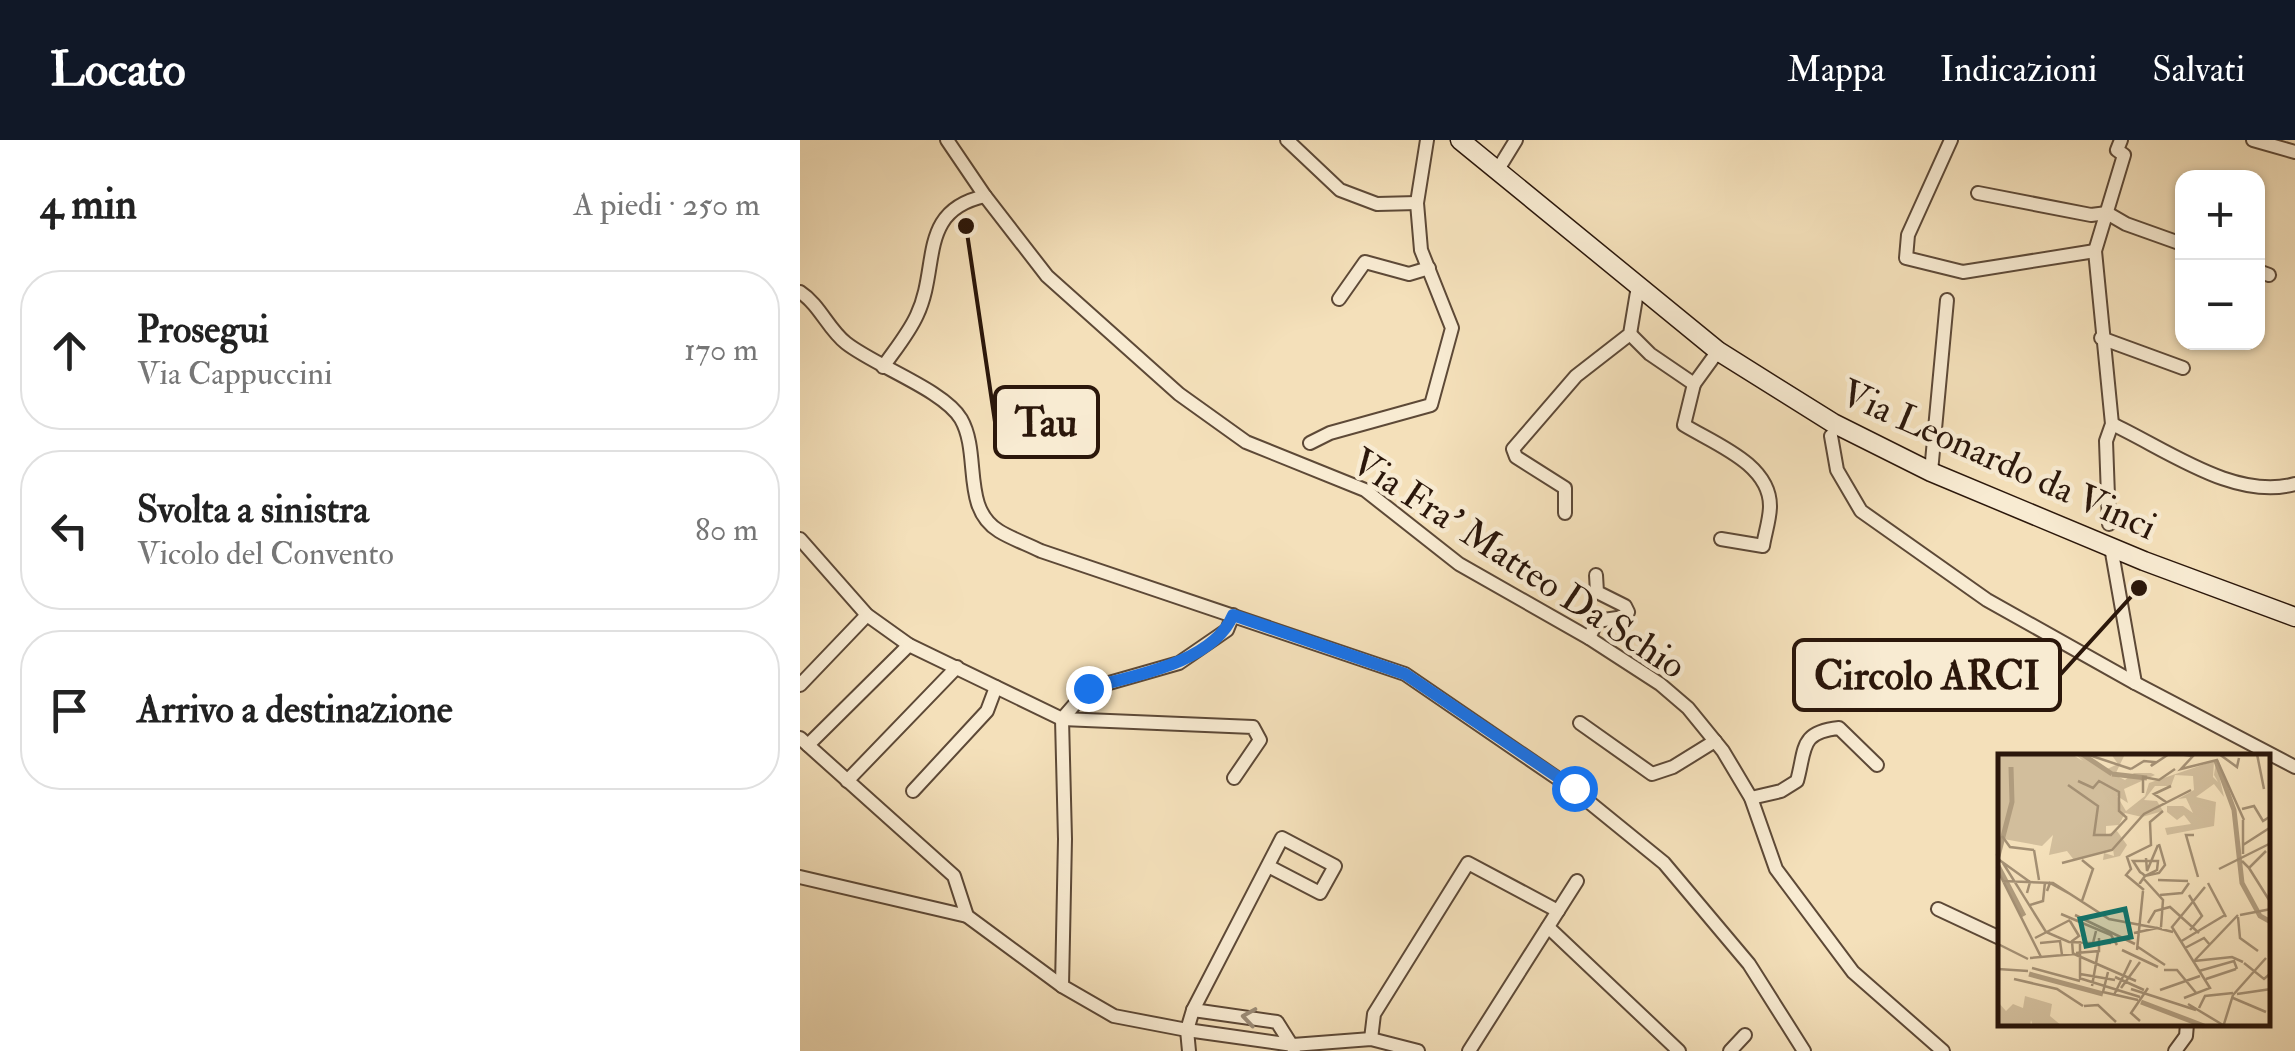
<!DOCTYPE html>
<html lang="it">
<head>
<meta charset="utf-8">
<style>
	:root { --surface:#fff; --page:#f2f2f2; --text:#222; --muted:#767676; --line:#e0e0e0; --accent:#111827 }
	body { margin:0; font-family:"IM FELL Double Pica",serif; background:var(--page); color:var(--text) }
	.controls { position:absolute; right:30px; top:30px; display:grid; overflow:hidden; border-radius:20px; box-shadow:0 2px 8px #0004 }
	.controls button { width:90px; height:90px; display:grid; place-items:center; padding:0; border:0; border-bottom:2px solid var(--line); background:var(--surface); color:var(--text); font:50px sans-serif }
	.stop { position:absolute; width:30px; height:30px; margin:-22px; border:8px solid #1a73e8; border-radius:50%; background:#fff }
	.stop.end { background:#1a73e8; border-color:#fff; box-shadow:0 2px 10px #0008 }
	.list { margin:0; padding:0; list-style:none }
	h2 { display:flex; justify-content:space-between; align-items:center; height:130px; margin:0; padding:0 40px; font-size:42px }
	h2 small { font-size:32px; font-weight:400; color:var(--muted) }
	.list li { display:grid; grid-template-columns:65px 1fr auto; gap:30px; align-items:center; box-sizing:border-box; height:160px; margin:0 20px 20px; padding:0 20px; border:2px solid var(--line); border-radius:40px }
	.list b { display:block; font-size:38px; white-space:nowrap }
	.list p { margin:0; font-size:32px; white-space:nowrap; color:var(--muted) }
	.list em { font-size:32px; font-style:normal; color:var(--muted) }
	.icon { flex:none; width:55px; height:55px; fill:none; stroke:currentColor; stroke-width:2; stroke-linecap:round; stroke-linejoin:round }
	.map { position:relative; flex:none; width:1495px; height:911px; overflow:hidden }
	header { display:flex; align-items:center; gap:60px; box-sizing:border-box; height:140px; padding:0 50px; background:var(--accent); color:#fff }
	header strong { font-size:48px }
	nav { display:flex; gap:55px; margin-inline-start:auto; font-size:35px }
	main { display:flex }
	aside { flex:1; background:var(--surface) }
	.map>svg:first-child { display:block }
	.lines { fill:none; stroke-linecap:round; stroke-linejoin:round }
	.street-casing { stroke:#5d4937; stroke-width:16 }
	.secondary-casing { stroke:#2b170b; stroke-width:21 }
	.street { stroke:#f8ebd2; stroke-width:12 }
	.secondary { stroke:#f8ebd2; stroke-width:18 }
	.oneway { stroke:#9c8c78 }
	.route { stroke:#1a73e8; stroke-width:12 }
	.labels { text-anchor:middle; stroke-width:9; stroke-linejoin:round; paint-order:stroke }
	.street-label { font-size:38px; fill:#2b170b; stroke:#f8ebd2 }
	.inset-river { fill:none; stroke:#b09c7e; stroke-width:5 }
	.inset-road { fill:none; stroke:#a49074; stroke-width:2.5 }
	.view { fill:#0f766e; fill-opacity:0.15; stroke:#0f766e; stroke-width:5 }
	.inset-edge { fill:none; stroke:#2b170b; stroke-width:5 }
	.leader { fill:none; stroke:#2b170b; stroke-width:4 }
	.callout-dot { fill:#2b170b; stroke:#f8ebd2; stroke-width:4 }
	.callout { fill:#f8ebd2; stroke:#2b170b; stroke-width:4 }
	.callout-label { font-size:40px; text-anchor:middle; font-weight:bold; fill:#2b170b }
</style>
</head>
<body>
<header>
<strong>Locato</strong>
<nav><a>Mappa</a><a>Indicazioni</a><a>Salvati</a></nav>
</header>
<main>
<aside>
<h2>4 min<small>A piedi · 250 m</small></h2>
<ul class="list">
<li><svg class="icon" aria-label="ahead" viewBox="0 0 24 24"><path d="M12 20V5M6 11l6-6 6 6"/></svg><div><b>Prosegui</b><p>Via Cappuccini</p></div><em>170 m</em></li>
<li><svg class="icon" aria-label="left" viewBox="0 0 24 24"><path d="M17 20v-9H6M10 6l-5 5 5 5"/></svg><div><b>Svolta a sinistra</b><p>Vicolo del Convento</p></div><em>80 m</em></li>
<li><svg class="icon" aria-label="arrive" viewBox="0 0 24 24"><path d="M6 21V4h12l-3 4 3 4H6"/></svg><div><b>Arrivo a destinazione</b></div></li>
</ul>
</aside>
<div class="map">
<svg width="1495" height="911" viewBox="0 0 1495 911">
	<rect width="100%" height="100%" fill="#f4e0ba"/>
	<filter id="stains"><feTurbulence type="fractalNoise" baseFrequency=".002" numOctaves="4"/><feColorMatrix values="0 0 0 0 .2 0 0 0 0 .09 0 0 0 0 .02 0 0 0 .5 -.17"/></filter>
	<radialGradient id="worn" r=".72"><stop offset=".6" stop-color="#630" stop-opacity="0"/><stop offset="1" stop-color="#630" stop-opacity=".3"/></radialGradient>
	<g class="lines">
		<g class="street-casing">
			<g id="street">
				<polyline points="147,0 185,56 247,136 379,254 446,302 565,350 659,424 789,498 860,544 888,568 923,611 951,658 976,729 1053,832 1143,911"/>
				<polyline points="487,0 540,50 577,64 617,63"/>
				<polyline points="1151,0 1108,95 1106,118 1163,132 1295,111"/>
				<polyline points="1453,0 1495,12"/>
				<polyline points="697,31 716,0"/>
				<polyline points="1178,53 1291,75 1307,73 1326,84 1382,104"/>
				<polyline points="1458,131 1469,135"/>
				<path d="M0,152c20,13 28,37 46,51 29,23 98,47 115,76 20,35 0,89 38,112 13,8 28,13 42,20l364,123 168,115 91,74 85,101 55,87"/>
				<polyline points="539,159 565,122 609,134 629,128"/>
				<polyline points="830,194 850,214 894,244 918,211"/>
				<polyline points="1301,198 1383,228"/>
				<path d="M83,227c11,-16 26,-34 34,-52 23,-49 0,-104 68,-119"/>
				<path d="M894,244l-10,41c31,19 86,39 86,81 0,13 -5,27 -7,40l-42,-7"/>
				<path d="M1312,284c54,25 123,77 183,60"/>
				<polyline points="1031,296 1037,330 1061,371 1187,460 1335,543 1495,627"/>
				<polyline points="510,303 530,293 631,265 652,188 621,110 617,63 627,0"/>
				<polyline points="1131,332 1147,160"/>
				<polyline points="765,373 765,348 716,317 713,309 776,236 830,194 838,146"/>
				<polyline points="1309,384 1306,301 1312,284 1295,111 1324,15 1317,10 1321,0"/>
				<polyline points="0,399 67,475 109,505 262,579 453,587 460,600 434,638"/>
				<polyline points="1311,407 1335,543"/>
				<polyline points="433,475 427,490 379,523 288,549 262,579 265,699 262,846 314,876 387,890 493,905 571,899 618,911"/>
				<polyline points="789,498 797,481 824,477 828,472 825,466 797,452 796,435"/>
				<polyline points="0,545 67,475"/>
				<polyline points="780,583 852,634 873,627 915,601"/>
				<polyline points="0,598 154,736 167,776"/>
				<polyline points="8,605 109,505"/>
				<polyline points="47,641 157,527"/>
				<polyline points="113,651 187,571 196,547"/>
				<path d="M951,658l30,-7 16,-10c9,-32 2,-49 42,-53l38,37"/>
				<polyline points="0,737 167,776 262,846"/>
				<polyline points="1138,769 1200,798"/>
				<polyline points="748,787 879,911"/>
				<polyline points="393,870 477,882 494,909"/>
				<polyline points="571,899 574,874 668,723 758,771"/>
				<polyline points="389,911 387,890 393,870 482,698 535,726 520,753 468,726"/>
				<polyline points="669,911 777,741"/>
				<polyline points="930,911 945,895"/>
				<polyline points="1375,911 1386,896 1387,884"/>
			</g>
		</g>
		<g class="secondary-casing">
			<polyline id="secondary" points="660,0 918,211 1033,283 1131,332 1344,421 1495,477"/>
		</g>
		<use href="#street" class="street"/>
		<use href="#secondary" class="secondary"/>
	</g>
	<defs><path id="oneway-chevron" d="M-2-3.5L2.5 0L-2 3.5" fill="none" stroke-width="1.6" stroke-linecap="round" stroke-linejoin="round" transform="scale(2.5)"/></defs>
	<use class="oneway" href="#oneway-chevron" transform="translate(449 877) rotate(-171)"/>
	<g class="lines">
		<path class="route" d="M288,548c45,-12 125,-25 145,-73l172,59 169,114"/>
	</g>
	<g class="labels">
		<g class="street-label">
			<text transform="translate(1199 319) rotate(24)" y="13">Via Leonardo da Vinci</text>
			<text transform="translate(719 423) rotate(33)" y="13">Via Fra' Matteo Da Schio</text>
		</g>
	</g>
	<g transform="translate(1198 614)">
		<rect width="272" height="272" fill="#f4e0ba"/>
		<path d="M0,0h73l12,7 -8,-7h8l22,16 13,-6 -7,-10h14l-10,21 10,5 9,-7h17l4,2 -31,14 4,14 -11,-7 9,15 19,-15 4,-13 65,-22 -1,16 5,5 -4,-7 2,-13 8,35 -10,-13 -18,13 20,5 -2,24 -47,9 -2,-7 26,-4 -7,-9 -7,5 -10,-8v-6h16l10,7 -7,-15 -8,1 16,-9 -1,-14 -18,-1 -4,11h-16l-11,14 13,1 6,10 -21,6 -17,-4 -6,12 -13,1v9l11,-4 10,14 -7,11 -17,4 1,-7 10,3 -1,-7 -39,11 -7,-9 -18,4 4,-20 -11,11 -44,-8zM27,242l27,8 -2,12 12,10h-29l-2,-6 -1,6h-31l-1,-24 8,9 7,-7 10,4z" fill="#d2be9c"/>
		<path class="inset-river" d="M84,0l30,20M218,7l18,49 8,73 18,33 11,6M114,20l35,4M0,102l14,-54 -1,-35M0,112l26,50M31,220l74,20M143,248l63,24"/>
		<path class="inset-road" d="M88,0l45,15M180,0l15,2 -12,13 36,-9 27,60M221,0l18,13 2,-9M259,0l7,35M133,15l13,-8 10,1 -3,4 18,-12M80,27l15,7 6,-7 20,11v19l8,7M70,31l30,21 -4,29h17l16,-17M145,39v-16l16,3 16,-11M168,48l-12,-8 17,-8M244,55l12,-3 9,15 8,-5M196,81h-8l12,42M4,82l8,11 24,3M245,91l28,-18M36,96l5,30M245,100v-34M148,104l1,13 11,-26M0,105l32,23 -3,11M84,106l11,9 -11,32M244,107l7,7 17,-17M5,109l43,69 23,10 24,1M64,109l50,-13 32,-36 47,-24M251,114l22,35M221,115l52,-26M0,117l43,86M145,124l20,22 -2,27M160,126l30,1M4,127l51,2 56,36 53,10M210,129l18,34M142,130v-1l5,-7 12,-6 1,-9h-25l7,11 3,2 2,2 14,-3 6,-8 -6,-21M146,136l-18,-15 5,-6 -4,-12 24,-12 -1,-23 13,-11M49,137l3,-8 20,11M162,141l22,-2 7,-10M191,141l13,21 -12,14M32,151l13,-4 2,-19M63,160l50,21 6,10M77,161l60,29M242,161l31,-6M240,163l2,21 18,13M72,167l9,15 -7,5 1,13M150,169l7,-12 15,-4 29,26M98,177l-3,12h18M136,179l23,-5 16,4M37,184l35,-18M182,188l45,-27M42,189l20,-2 2,14M0,190l30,15M140,193l27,18M187,194l19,-10 6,7M124,196l36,17M139,196l6,-59M78,199l23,-2v-13M76,200l62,27M32,204l45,-4M197,206l43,-45M196,207l38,-4 11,5M246,209l20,16 7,-6M34,214l48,13M0,215l30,2M166,216h13l20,24M201,217l35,-10 3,8M110,218l-5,20 35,8M82,220l35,6M117,223l29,13M81,224l61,19M82,224v-37M16,225l43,10 26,17M208,225l30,-10M94,232l6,-34M123,234l19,-26M133,235l65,21M162,236l40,-14M239,240l34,-5M116,241l17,-35M235,241l33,-37M186,244l26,-10 -38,-61 33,-40M235,244l33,14M190,250l35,21M86,252l14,-1 18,17M201,254l6,-12 28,-3M142,267l-9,-8 17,-25M226,270l9,-29"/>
		<path class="view" d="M127,155l6,28 -45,9 -6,-27z"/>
		<rect width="272" height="272" class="inset-edge"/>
	</g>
	<path class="leader" d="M166 86L195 282M1339 448L1260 535"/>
	<g class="callout-dot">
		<circle cx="166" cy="86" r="10"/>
		<circle cx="1339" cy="448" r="10"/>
	</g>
	<g class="callout">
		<rect x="195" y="247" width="103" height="70" rx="10"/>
		<rect x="994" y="500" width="266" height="70" rx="10"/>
	</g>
	<g class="callout-label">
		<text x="246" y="296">Tau</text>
		<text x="1127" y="549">Circolo ARCI</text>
	</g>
	<rect width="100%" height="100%" filter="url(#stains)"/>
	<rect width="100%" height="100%" fill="url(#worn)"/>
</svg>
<div class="controls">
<button>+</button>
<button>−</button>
</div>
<div class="stop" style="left:774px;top:648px"></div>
<div class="stop end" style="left:288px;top:548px"></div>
</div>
</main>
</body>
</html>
